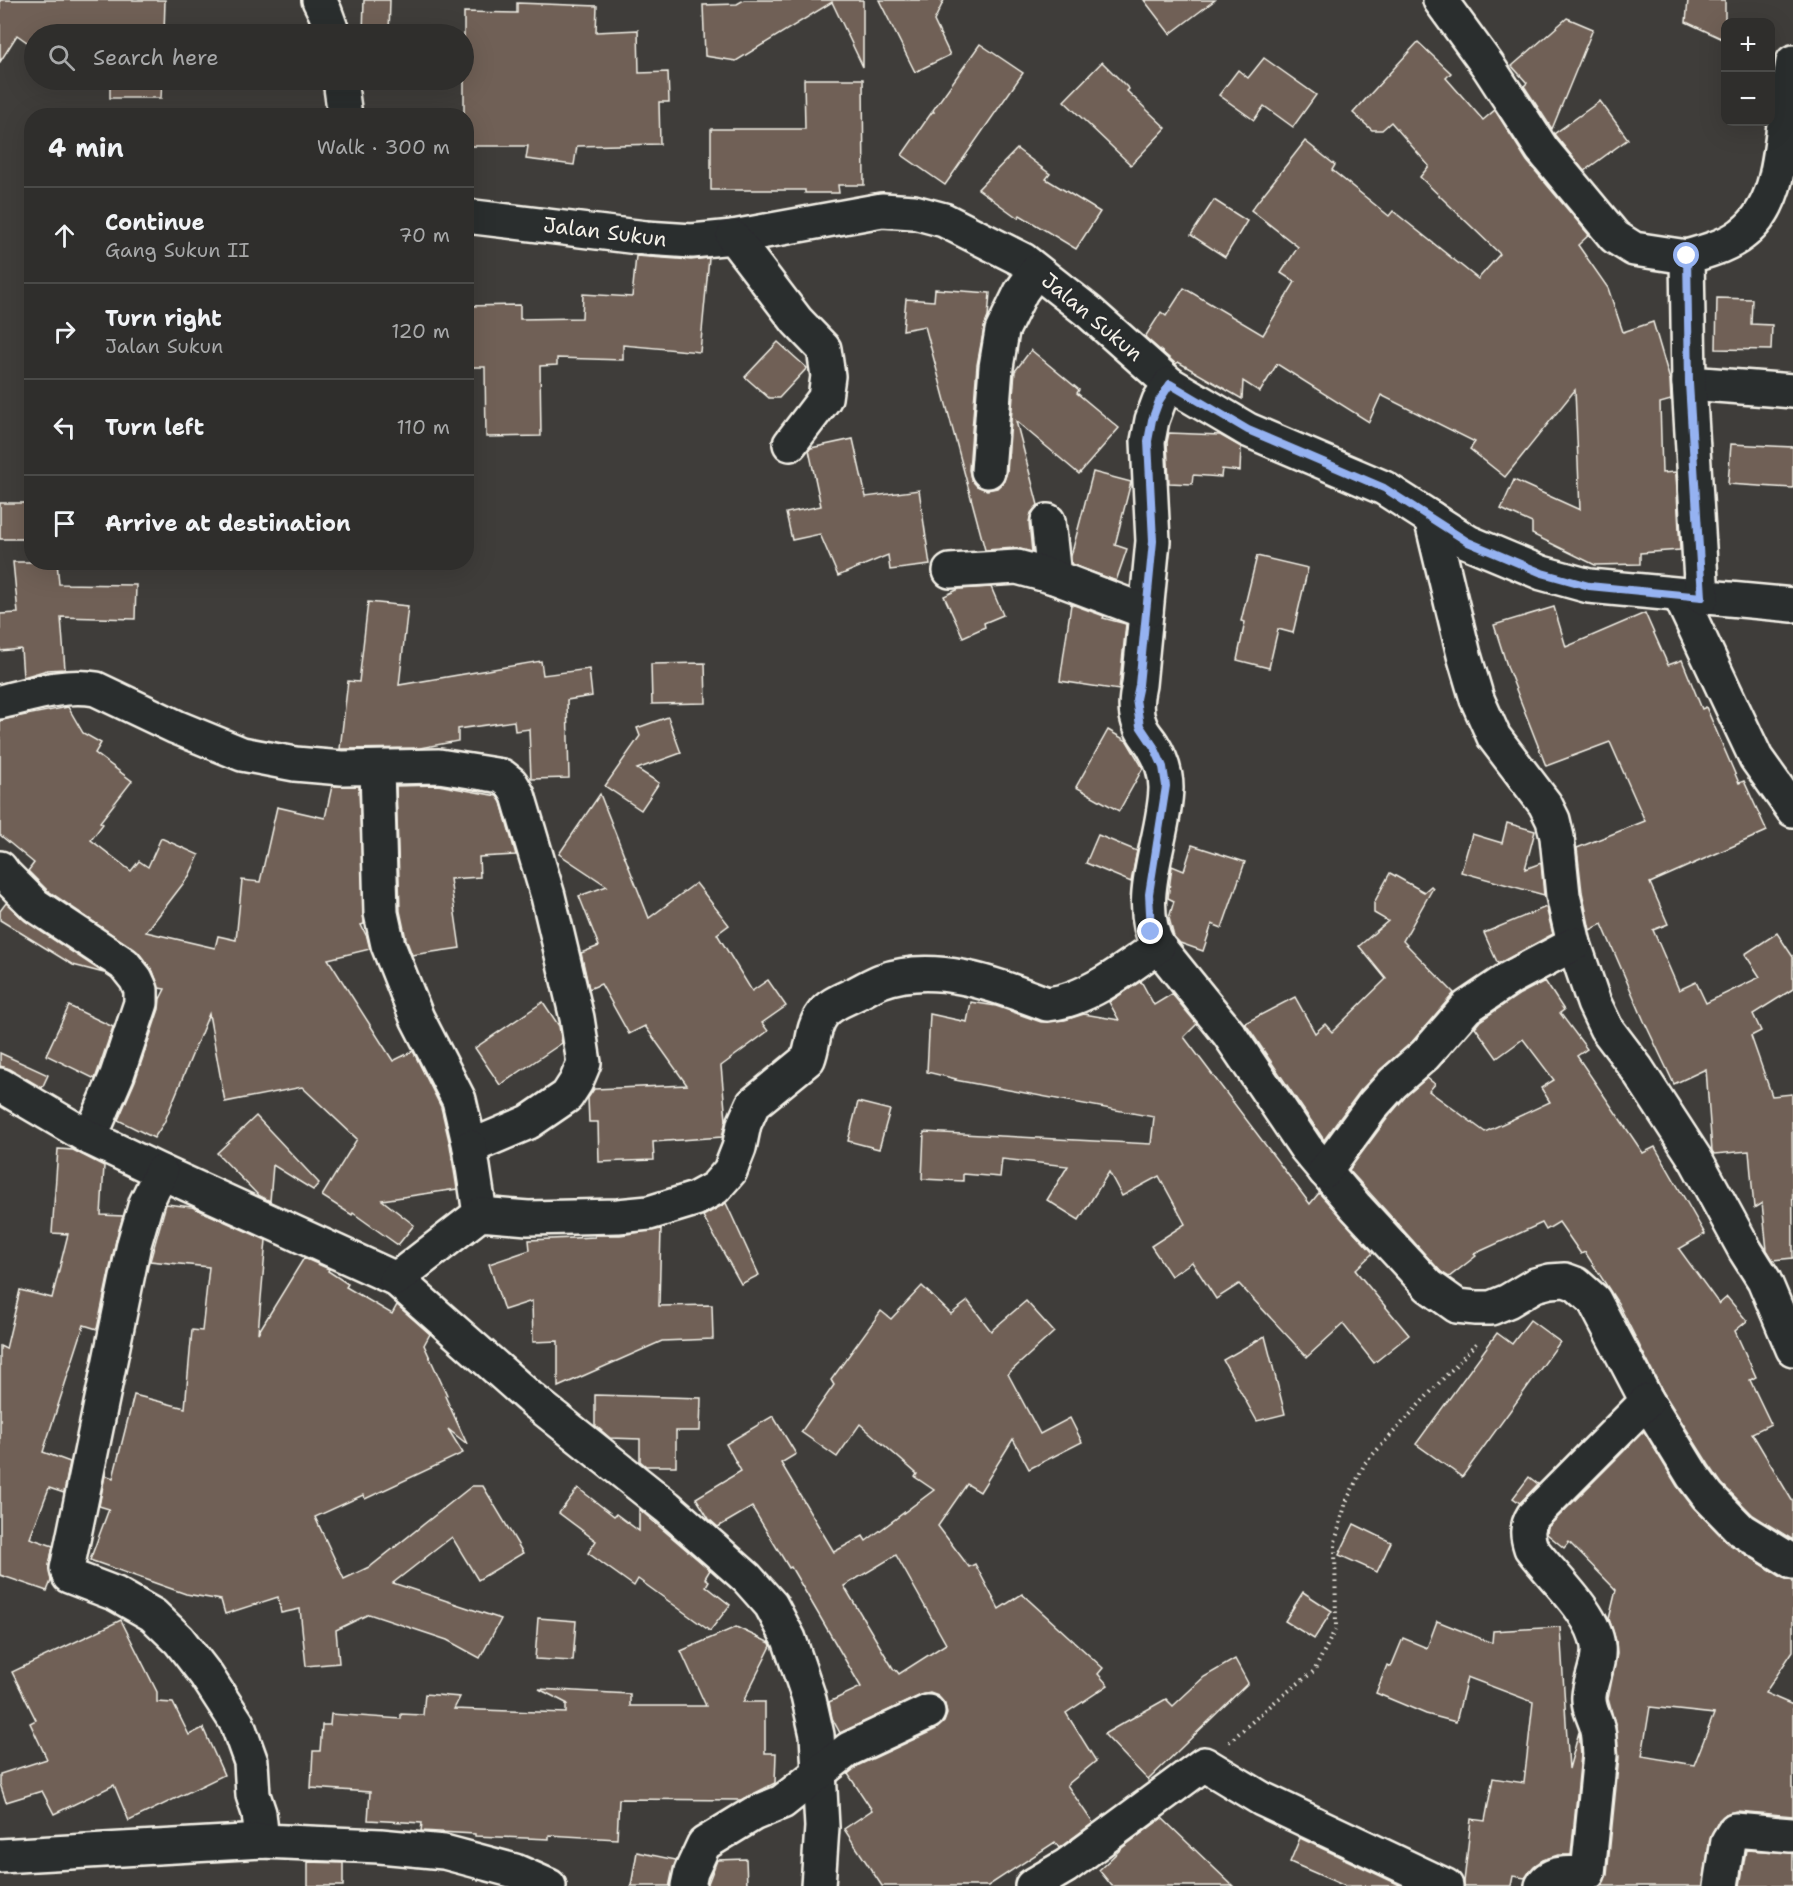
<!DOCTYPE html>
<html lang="en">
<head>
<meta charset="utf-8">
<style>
	:root { --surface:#2f2e2c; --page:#373634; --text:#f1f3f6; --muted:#a7a8a9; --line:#4a4a48 }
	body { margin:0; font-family:"Shantell Sans",sans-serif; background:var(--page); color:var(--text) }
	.controls { position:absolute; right:18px; top:18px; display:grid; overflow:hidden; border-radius:12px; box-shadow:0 6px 24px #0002 }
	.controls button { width:54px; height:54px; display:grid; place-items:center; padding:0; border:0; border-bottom:2px solid var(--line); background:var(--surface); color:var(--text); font:30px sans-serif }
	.stop { position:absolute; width:18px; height:18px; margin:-14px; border:4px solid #95b2f1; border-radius:50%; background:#fff }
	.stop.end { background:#95b2f1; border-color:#fff; box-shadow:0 2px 6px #0008 }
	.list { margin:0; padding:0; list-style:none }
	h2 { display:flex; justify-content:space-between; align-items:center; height:78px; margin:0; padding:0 24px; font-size:26px }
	h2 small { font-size:20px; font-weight:400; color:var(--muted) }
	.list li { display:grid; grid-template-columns:39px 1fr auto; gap:18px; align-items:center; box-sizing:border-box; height:96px; padding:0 24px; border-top:2px solid var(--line) }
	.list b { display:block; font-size:22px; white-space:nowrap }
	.list p { margin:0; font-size:20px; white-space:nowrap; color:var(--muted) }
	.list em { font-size:20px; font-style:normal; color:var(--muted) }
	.icon { flex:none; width:33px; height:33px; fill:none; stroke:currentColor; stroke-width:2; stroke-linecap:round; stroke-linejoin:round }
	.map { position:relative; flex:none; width:1793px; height:1886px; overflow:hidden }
	.search { position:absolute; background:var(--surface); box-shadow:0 6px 24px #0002; left:24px; top:24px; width:450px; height:66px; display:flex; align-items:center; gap:15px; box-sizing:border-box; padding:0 21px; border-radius:33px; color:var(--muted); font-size:22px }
	.panel { position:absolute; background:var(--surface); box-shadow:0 6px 24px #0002; left:24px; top:108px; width:450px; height:462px; border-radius:24px }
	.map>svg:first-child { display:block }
	.building { fill:#6f6156; stroke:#f4f1e8; stroke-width:1.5; fill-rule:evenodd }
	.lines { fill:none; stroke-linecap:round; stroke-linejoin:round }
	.minor-casing { stroke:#f4f1e8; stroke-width:38 }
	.path { stroke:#f4f1e8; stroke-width:4; stroke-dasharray:1.5 4.5; stroke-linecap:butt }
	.minor { stroke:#2a2d2e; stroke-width:33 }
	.route { stroke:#95b2f1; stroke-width:8 }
	.labels { text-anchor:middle; stroke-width:4.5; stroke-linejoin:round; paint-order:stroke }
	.street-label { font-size:21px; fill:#f4f1e8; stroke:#2a2d2e }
</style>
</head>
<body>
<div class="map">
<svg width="1793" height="1886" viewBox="0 0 1793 1886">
	<rect width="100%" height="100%" fill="#3f3d3a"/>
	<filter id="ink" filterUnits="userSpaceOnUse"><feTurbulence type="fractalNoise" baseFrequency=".0167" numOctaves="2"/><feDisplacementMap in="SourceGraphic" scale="12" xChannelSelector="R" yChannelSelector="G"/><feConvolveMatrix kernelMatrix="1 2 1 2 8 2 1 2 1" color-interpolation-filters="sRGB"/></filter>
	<g filter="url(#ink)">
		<g class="building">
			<polygon points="0,0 165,0 164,34 34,34 34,47 17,35 0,62"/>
			<polygon points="364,0 390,0 389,34 363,34"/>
			<polygon points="744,0 863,0 863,67 832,2 736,61 705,56 703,5 737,4"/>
			<polygon points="879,0 944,0 934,21 950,55 915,72"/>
			<polygon points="1144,0 1215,0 1170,34"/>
			<polygon points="1688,0 1725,0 1725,40 1686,22"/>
			<polygon points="517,3 597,6 596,32 638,30 639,73 668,72 669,102 659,102 660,144 577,146 574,165 526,159 528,146 466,146 466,116 464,116 464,12 517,13"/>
			<polygon points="1567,18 1593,29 1552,129 1524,86 1527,83 1512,66"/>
			<polygon points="1418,42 1451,73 1446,78 1483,120 1495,110 1527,161 1589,235 1578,245 1608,288 1623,332 1653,322 1670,380 1671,400 1660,403 1662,473 1676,472 1680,550 1640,553 1640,564 1595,565 1532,534 1532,523 1501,509 1514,480 1580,510 1575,390 1505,477 1470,449 1475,442 1381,395 1369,422 1277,364 1260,392 1243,381 1242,399 1178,362 1176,364 1145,337 1161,312 1166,316 1184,288 1263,335 1295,282 1281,273 1298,247 1251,210 1305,141 1335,165 1332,170 1389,216 1393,211 1478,279 1500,254 1420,177 1429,166 1391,122 1382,130 1372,130 1353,113"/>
			<polygon points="980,44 1023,73 945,185 902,155 932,112 934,112 933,110"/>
			<polygon points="1264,58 1316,95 1293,127 1264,106 1254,120 1219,95 1238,70 1248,78"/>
			<polygon points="1102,62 1129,89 1127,91 1166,128 1131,165 1064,101"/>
			<polygon points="804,79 863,79 864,185 838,185 839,193 805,193 805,190 711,190 711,129 805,129"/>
			<polygon points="110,80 162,80 161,98 110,98"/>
			<polygon points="1600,101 1628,139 1584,171 1554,134"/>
			<polygon points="1017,149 1050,174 1046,179 1100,212 1076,249 1020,215 1018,218 978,189"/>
			<polygon points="1214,200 1247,221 1225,257 1191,235"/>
			<polygon points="636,256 691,260 709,258 700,352 623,345 623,360 557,358 557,365 540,366 541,436 486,437 485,367 466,367 466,306 520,305 520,319 582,318 583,294 632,297"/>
			<polygon points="935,289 990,293 988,317 984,328 977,365 969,470 971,479 977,486 987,490 997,488 1004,481 1007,472 1015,371 1031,350 1079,390 1077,393 1119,428 1079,474 1016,421 1038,505 1031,513 1029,522 1032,552 1016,548 985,550 925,326 903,330 906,299 934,301"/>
			<polygon points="1717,298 1752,299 1751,324 1772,325 1771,350 1716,349"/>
			<polygon points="778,342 807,368 779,398 769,398 745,377"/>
			<polygon points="1169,433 1220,435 1241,447 1240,471 1222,469 1221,477 1193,475 1192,484 1169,483 1167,442"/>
			<polygon points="853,439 866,497 919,490 930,565 890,570 888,555 838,576 820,534 792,540 786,513 821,506 809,450 811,448"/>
			<polygon points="1731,444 1793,447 1793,488 1728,484"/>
			<polygon points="1093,472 1131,482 1115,545 1127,549 1116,581 1071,564 1071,556"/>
			<rect x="0" y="503" width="32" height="36"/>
			<polygon points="1257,556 1308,568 1293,633 1278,629 1269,668 1237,660 1245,622 1241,621"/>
			<polygon points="13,562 57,562 59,584 136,585 135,619 61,617 65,669 47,670 23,677 21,649 0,651 0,614 18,613"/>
			<polygon points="991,587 1003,615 984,623 985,627 963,637 944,596 959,589"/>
			<polygon points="368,602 408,606 399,685 541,661 543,675 589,669 592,696 567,700 569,778 531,779 529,729 515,731 514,721 458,729 458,741 420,748 340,749 348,681 359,682"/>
			<polygon points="1071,604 1104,616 1103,618 1126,624 1119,690 1060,681"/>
			<polygon points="1554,607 1566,647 1645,613 1668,665 1682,660 1702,709 1706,707 1739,783 1744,781 1767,831 1650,883 1668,924 1653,930 1679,990 1696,982 1706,1003 1760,977 1745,954 1777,933 1793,957 1793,989 1753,1014 1761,1031 1751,1036 1772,1096 1792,1094 1793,1258 1773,1260 1767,1250 1762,1203 1754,1208 1749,1151 1714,1154 1712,1151 1706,1069 1674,1084 1644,1021 1602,924 1590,930 1582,892 1577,848 1645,821 1610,742 1546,766 1508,669 1494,625"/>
			<polygon points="705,663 706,703 652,704 651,664"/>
			<polygon points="68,707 83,733 101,743 95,753 132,781 100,822 103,824 91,840 131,871 139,861 148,867 161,838 199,855 189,876 146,932 215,948 218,936 236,940 242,880 260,882 277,807 325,818 332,786 359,786 364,924 361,925 367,937 370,949 328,959 393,1061 413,1051 441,1107 450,1145 457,1189 382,1200 414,1225 398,1245 353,1213 352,1215 322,1196 357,1139 302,1087 225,1102 209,1014 164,1123 154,1138 118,1120 135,1081 159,1009 160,999 165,989 159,988 153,971 138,952 47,890 28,871 34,863 0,835 0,720"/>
			<polygon points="668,717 681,753 637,769 659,783 641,810 605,786 640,736 637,728"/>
			<polygon points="1108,730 1127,741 1143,768 1119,811 1076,787"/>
			<polygon points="438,785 497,796 501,802 516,855 479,857 480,877 450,879 460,948 412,955 406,939 400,911 396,786"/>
			<polygon points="600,794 649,918 696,883 729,925 717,934 752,991 768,980 786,1006 762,1023 768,1031 721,1066 726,1120 722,1137 653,1142 654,1160 599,1162 598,1122 589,1122 588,1098 594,1089 687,1085 645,1026 629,1034 601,984 589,989 581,953 599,946 579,896 607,886 559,854"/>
			<polygon points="1507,823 1535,831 1525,869 1541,863 1544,895 1461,872 1472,834 1502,843"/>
			<polygon points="1098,835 1137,851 1131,882 1086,863"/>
			<polygon points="1192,845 1245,862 1222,928 1212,924 1203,951 1180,943 1174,937 1169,918 1174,901 1168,898 1172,866 1184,871"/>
			<polygon points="1390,873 1424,892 1431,886 1433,888 1403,941 1454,993 1412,1042 1381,1069 1360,1091 1324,1140 1245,1023 1295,997 1315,1033 1325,1024 1332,1032 1386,979 1359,946 1388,921 1374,913 1374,903"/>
			<polygon points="6,903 25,921 104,973 73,965 0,920 0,911"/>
			<polygon points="1546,907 1553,934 1498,964 1484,933"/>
			<polygon points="1141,981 1154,1005 1172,994 1197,1024 1184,1037 1310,1204 1319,1193 1373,1253 1355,1270 1409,1335 1374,1363 1343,1324 1307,1357 1239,1284 1216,1299 1192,1262 1171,1276 1151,1246 1185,1224 1159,1176 1122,1196 1109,1172 1079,1220 1047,1200 1068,1166 1002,1159 1000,1177 963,1174 963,1181 922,1179 924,1132 1151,1144 1154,1117 955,1080 956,1079 927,1072 930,1014 967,1022 971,1002 996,1006 1041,1022 1065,1020 1084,1014 1119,1020 1109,1002"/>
			<polygon points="1545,981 1564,1010 1560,1013 1587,1049 1577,1056 1643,1153 1655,1147 1705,1234 1679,1249 1719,1304 1727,1297 1747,1321 1735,1331 1756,1377 1750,1380 1771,1424 1752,1433 1793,1502 1793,1540 1753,1515 1722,1484 1709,1465 1663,1392 1618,1303 1585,1252 1581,1254 1559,1222 1546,1230 1542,1223 1474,1254 1476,1256 1449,1277 1441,1272 1349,1170 1389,1116 1406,1096 1427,1078 1435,1084 1429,1091 1485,1132 1550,1102 1541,1088 1554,1080 1523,1039 1497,1058 1475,1027 1480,1021 1520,994"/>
			<polygon points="543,1002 559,1026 562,1043 500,1085 475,1048"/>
			<polygon points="69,1006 113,1027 95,1079 46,1055"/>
			<polygon points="0,1053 48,1075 42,1088 10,1069 0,1066"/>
			<polygon points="858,1102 890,1110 879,1149 848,1141"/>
			<polygon points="256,1116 319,1183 313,1190 273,1165 270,1201 258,1195 217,1153"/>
			<polygon points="58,1149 73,1150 104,1166 101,1215 123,1216 116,1240 97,1329 84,1325 43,1452 70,1462 64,1493 49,1488 30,1538 53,1546 49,1566 51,1581 47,1591 0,1575 0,1346 6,1349 20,1290 52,1298 68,1234 52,1233"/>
			<polygon points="726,1203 759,1275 741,1284 703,1216"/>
			<polygon points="166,1204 192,1207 266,1240 258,1333 304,1258 329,1269 328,1271 348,1284 346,1287 392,1314 397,1305 430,1334 424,1345 447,1395 445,1396 467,1444 448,1429 463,1453 365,1499 363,1495 315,1517 344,1579 371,1566 472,1486 483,1486 523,1553 478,1580 452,1537 393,1583 501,1619 480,1658 447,1640 369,1614 336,1630 339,1663 306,1666 300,1609 281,1613 278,1597 225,1614 221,1600 186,1594 90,1560 109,1509 99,1506 105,1475 113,1478 134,1395 185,1408 192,1330 202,1331 209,1267 150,1261"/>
			<polygon points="661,1229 659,1306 712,1305 713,1339 662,1341 558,1387 558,1341 533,1342 532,1301 504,1310 489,1264 530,1250 529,1240 595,1237 595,1235 620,1235"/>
			<path d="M922,1286l29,28 17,-13 23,30 35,-30 28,31 -46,42 32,60 30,-16 12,24 -53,27 -16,-30 -33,53 -13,-8 -29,42 31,41 6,-3 24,45 23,-15 81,74 -5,6 10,11 -42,28 30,48 -29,24 26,38 -34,25 -4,-6 -67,44h-106l-38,-57 28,-19 -24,-36 11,-9 77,-36 8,-7 3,-8 -2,-10 -7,-8 -8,-3 -9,2 -81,38 -8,-15 -3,-16 32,-15 -70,-120 -2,1 -37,-61 -34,20 -9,-8 -13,-21 45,-27 -15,-27 47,-28 23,38 -15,9 53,89 29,-16 3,5 68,-51 -19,-13 2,-3 -57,-50 -23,33 -36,-25 33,-47 -3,-5 50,-69 10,8zM896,1555l50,89 -47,30 -3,-4h-2l-50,-84z"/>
			<polygon points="1530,1320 1560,1342 1462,1477 1416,1444 1497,1333 1512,1344"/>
			<polygon points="1265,1336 1285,1414 1257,1421 1223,1360"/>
			<polygon points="595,1395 701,1398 700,1431 676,1431 676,1466 646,1466 640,1461 640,1439 610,1438 595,1425"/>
			<path d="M1644,1431l33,55 16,21 35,36 55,35 10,3v70l-28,42 28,12v111l-56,-5 -11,3 -7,6 -9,18 -7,48h-102l6,-11 12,-118 -3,-30 -8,-28 9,-45 -1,-13 -7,-22 7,-29 -47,-48 -5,6 -17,-14 1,-7zM1650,1707l64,7 -20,51 -52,-9z"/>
			<polygon points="1529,1477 1538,1484 1520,1503 1513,1498"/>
			<polygon points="578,1488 614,1516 616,1514 639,1531 639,1509 710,1570 705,1578 709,1581 706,1586 730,1605 710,1631 638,1579 634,1586 588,1553 596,1541 559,1513"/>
			<polygon points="1354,1524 1391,1542 1377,1572 1339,1555"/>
			<polygon points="1303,1592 1332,1611 1314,1639 1285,1621"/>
			<polygon points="538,1618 576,1621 573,1661 535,1659"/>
			<polygon points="121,1620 157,1692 157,1702 173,1703 189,1735 203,1728 224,1775 129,1821 114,1785 54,1814 42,1791 6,1802 0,1784 0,1774 47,1759 30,1723 36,1720 12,1672"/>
			<polygon points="1437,1621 1492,1643 1493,1631 1560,1627 1569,1769 1579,1732 1581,1755 1571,1855 1558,1855 1543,1860 1534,1866 1525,1878 1513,1876 1511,1886 1464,1886 1464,1882 1471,1819 1485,1821 1493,1778 1524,1783 1533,1702 1467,1677 1456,1722 1426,1714 1376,1693 1387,1665 1391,1667 1403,1638 1427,1648"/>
			<polygon points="736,1627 770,1643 771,1646 743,1702 765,1702 765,1753 776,1753 775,1783 741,1800 619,1799 617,1839 549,1835 549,1839 475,1836 475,1834 421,1831 422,1823 368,1820 370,1792 311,1788 313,1751 320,1751 322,1725 330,1725 331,1714 401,1719 401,1714 423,1715 425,1694 460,1697 454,1709 566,1713 566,1704 568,1704 539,1689 630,1694 630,1706 706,1706 681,1651"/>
			<polygon points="1235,1659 1248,1683 1148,1780 1104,1734 1166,1699 1173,1706 1204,1677"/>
			<polygon points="1162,1818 1190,1845 1233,1886 1112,1886 1099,1870 1122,1848"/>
			<polygon points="1300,1838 1402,1886 1345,1886 1290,1862"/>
			<polygon points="1746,1850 1793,1853 1793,1886 1740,1886"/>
			<polygon points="637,1852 676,1860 670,1886 631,1886"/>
			<polygon points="746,1859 747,1886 707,1886 717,1860"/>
			<polygon points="308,1862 343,1863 343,1886 308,1886"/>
		</g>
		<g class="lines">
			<g class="minor-casing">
				<g id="minor">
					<polyline points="319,0 325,12 333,34"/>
					<polyline points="1440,0 1488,66 1542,149 1615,237 1634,249 1687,257"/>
					<polyline points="340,80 345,116"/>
					<polyline points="466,216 646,238 692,241 733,237 882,210 914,212 944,220 1023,260 1089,312 1170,384 1248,430 1384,488 1468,542 1542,573 1589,586 1793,605"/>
					<polyline points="733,237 797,321 824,349 828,376 825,398 790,444"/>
					<polyline points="1689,383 1793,391"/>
					<path d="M1170,384l-11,17 -7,19 -4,21 5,100 -14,144c-3,13 -5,27 1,40 2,7 8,13 12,19 8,13 14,28 14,44 -1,50 -33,111 -8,158l71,88 77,114 49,58 74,80 28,20 19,2h15l17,-7 27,-16 15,-4 15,-1 11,4 18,16 53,101 46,75 15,20 33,34 52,32"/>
					<polyline points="988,471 996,367 1002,331 1021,292 1036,271"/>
					<polyline points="1431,518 1464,655 1477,699 1494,737 1545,804 1553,820 1557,837 1563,895 1574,944 1594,1003 1606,1028 1637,1069 1696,1160 1745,1250 1764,1280 1793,1349"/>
					<polyline points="1048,521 1054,577"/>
					<polyline points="950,571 1017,567 1054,577 1146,612"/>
					<polyline points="1680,596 1756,758 1793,810"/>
					<path d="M1702,597l-13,-214 -2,-126c19,-6 40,-11 55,-23 36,-27 38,-77 43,-118 2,-18 5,-36 8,-54"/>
					<path d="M0,702c30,-7 64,-19 96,-13l80,38 66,27 53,10 47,4 97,-2 63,10 9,7 7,12 30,101 29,122 7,45 -8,19 -9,14 -38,26 -59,25 -11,-47 -42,-82 -29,-73 -7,-32 -4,-145"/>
					<polyline points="0,868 5,875 35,905 124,964 136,979 141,990 141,1003 117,1075 90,1138"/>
					<polyline points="0,1085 90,1138 161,1172 396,1279 529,1397 667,1507 747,1578 771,1605 789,1639 808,1695 817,1735 822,1827 818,1886"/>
					<polyline points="470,1147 480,1214"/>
					<polyline points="1325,1171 1374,1104 1393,1083 1425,1055 1467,1007 1510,978 1574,944"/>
					<polyline points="161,1172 146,1203 134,1244 67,1569 69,1576 116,1594 153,1615 179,1640 206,1675 237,1723 251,1762 253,1795 259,1813 262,1841"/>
					<path d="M396,1279l84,-65 48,4 90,-2 31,-3 46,-14 20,-11 15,-17 9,-23 5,-24 9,-20 55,-45c6,-15 4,-31 14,-44 7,-11 23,-16 35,-22 8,-4 16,-9 24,-12 55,-20 115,4 166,23 38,-3 81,-36 111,-58"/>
					<polyline points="0,1856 262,1841 380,1846 444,1852 515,1871 549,1886"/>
					<polyline points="688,1886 691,1872 704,1844 753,1814 782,1802 849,1749 928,1712"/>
					<polyline points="1032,1886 1066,1866 1204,1764 1262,1799 1446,1886"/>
					<path d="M1542,1886c8,-16 30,-12 46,-13l12,-118c-1,-10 0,-19 -3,-28 -3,-11 -9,-19 -8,-31 1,-16 11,-32 9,-50 -4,-34 -47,-70 -67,-98 -4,-12 -5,-21 2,-32l114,-115"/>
					<polyline points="1721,1886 1728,1841 1735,1830 1791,1835"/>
				</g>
			</g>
			<polyline class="path" points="1229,1742 1277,1700 1314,1671 1336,1628 1335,1542 1346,1502 1365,1463 1478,1341"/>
			<use href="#minor" class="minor"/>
		</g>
	</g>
	<g class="lines" filter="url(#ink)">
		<polyline class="route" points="1151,932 1149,894 1166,786 1163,767 1154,747 1140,726 1136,699 1139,685 1153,541 1148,441 1152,420 1159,401 1170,384 1248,430 1384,488 1468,542 1542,573 1589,586 1702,597 1689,383 1687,256"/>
	</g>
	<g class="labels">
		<g class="street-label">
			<text transform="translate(605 232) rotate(7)" y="7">Jalan Sukun</text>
			<text transform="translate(1092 317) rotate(40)" y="7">Jalan Sukun</text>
		</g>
	</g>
</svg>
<div class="controls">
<button>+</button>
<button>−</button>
</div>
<div class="stop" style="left:1687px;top:256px"></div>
<div class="stop end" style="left:1151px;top:932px"></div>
<div class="search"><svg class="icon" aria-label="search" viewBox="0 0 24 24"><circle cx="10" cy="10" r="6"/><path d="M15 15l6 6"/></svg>Search here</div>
<section class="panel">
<h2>4 min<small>Walk · 300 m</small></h2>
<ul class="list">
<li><svg class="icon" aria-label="ahead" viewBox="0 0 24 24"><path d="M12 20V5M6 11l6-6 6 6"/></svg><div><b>Continue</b><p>Gang Sukun II</p></div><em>70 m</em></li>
<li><svg class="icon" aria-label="right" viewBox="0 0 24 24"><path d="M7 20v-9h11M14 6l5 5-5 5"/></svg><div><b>Turn right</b><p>Jalan Sukun</p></div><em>120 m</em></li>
<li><svg class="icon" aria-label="left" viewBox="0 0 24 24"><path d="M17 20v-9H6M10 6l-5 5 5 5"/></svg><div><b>Turn left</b></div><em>110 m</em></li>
<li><svg class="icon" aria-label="arrive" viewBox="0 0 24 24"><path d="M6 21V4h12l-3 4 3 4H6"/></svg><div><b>Arrive at destination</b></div></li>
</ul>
</section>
</div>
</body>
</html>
